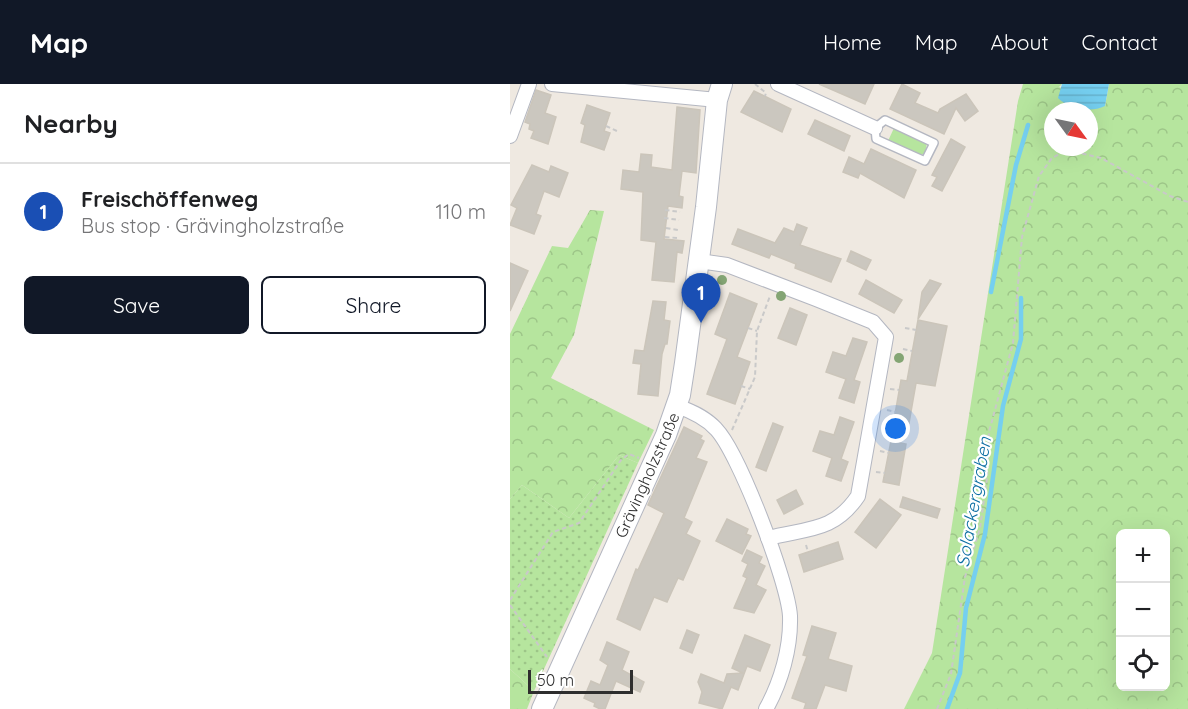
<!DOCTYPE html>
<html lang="en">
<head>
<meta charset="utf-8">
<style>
	:root { --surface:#fff; --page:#f6f6f6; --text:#202124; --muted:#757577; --line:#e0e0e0; --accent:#111827 }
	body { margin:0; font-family:Quicksand,sans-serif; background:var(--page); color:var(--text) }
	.controls { position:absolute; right:18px; bottom:18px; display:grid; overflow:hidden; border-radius:9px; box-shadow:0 6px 24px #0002 }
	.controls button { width:54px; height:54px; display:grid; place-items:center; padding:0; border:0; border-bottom:2px solid var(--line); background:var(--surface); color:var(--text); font:30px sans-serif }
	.compass { position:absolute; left:534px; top:18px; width:54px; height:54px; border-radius:50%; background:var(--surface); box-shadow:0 6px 24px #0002; rotate:123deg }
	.scale { position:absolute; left:18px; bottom:15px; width:105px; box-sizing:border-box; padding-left:6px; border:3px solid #2e2e2e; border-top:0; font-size:16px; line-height:21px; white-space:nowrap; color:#2e2e2e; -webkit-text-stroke:4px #fff; paint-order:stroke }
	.you { position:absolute; left:386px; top:345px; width:21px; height:21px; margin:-15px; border:4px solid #fff; border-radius:50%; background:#1a73e8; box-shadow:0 0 0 9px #1a73e833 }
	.badge { display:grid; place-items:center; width:39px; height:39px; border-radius:50%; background:var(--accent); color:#fff; font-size:20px; font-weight:700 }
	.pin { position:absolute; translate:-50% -50px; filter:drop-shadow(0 2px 3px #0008) }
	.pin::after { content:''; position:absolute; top:32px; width:21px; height:18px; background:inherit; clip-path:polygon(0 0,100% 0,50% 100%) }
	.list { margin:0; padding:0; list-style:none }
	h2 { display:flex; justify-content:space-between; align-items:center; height:78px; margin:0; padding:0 24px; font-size:26px }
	h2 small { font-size:20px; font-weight:400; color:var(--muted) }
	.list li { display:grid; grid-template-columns:39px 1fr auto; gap:18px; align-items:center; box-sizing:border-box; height:96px; padding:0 24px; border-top:2px solid var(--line) }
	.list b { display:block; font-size:22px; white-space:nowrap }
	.list p { margin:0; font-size:20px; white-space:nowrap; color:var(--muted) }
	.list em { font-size:20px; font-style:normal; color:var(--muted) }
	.actions { display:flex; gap:12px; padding:18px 24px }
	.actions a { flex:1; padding:14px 0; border:2px solid var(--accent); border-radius:9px; text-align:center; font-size:21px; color:var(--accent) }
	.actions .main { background:var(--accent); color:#fff }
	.icon { flex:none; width:33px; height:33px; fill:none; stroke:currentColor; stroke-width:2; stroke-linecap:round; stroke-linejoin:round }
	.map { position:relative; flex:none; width:678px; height:625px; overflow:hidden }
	header { display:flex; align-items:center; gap:36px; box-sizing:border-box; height:84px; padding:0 30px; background:var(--accent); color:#fff }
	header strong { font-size:28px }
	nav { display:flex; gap:33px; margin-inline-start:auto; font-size:21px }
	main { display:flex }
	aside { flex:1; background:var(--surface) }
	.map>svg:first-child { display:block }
	.grass { fill:#b6e59e }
	.forest { fill:url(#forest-crowns); fill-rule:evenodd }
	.park { fill:url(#park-dots) }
	.water { fill:url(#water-rules) }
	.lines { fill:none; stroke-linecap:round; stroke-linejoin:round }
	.stream { stroke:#75cff0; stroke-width:4.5 }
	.building { fill:#cbc7bf; stroke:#cbc5ba; stroke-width:1.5 }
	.lane-casing { stroke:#b4b7c1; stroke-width:10 }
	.street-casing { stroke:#b4b7c1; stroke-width:16 }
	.secondary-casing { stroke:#b4b7c1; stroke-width:22 }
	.path { stroke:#c9c9c9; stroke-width:2; stroke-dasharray:4.5 3; stroke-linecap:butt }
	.lane { stroke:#fff; stroke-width:7 }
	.street { stroke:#fff; stroke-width:14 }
	.secondary { stroke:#fff; stroke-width:20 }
	.tree { fill:#84a574 }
	.labels { text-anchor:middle; stroke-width:4.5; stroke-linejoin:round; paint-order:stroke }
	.street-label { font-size:16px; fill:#2e2e2e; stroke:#fff }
	.water-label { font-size:18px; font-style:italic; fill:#0d6fa3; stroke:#fff }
</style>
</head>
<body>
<header>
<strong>Map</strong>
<nav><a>Home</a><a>Map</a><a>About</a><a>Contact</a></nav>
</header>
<main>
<aside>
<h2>Nearby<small></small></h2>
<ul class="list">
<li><span class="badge" style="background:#1a4fb4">1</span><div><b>Freischöffenweg</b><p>Bus stop · Grävingholzstraße</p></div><em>110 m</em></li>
</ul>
<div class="actions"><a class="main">Save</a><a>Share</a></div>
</aside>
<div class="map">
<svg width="678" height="625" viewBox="0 0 678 625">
	<defs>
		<pattern id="forest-crowns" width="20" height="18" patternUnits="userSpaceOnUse" patternTransform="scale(1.5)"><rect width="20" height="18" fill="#b6e59e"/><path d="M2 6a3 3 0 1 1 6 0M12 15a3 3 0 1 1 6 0" fill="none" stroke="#9dc588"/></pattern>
		<pattern id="park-dots" width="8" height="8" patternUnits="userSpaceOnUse" patternTransform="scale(1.5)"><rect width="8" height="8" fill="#b6e59e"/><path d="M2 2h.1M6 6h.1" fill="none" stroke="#9dc588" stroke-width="1.8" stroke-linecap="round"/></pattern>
		<pattern id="water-rules" width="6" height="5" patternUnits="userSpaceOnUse" patternTransform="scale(1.5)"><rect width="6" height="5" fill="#75cff0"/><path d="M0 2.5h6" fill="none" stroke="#66b2ce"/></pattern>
	</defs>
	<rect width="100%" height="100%" fill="#efe9e1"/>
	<polygon class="grass" points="384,44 417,59 415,69 411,71 378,57"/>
	<g class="forest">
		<path d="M513,0h39l-3,3 46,19 4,-22h79v625h-284l28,-56 86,-552zM543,27h36v36h-36zM610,450h46v152h-46z"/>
		<polygon points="80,126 94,127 64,251 41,294 144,346 128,379 109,371 59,434 12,401 0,415 0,250 42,162 58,164"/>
		<polygon points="0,585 24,607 17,625 0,625"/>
	</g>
	<polygon class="park" points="109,371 128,379 24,607 0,585 0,415 12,401 59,434"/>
	<path class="water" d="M552,0h47l-4,22c-14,7 -37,3 -47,-8z"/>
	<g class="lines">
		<g class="stream">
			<polyline points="481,208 506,81 518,41"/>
			<polyline points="437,625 450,589 456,524 475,450 493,322 511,255 511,214"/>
		</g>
	</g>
	<g class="building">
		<polygon points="309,0 364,0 355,20"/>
		<polygon points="392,0 410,9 405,19 428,29 430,25 456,10 468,27 455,37 446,24 434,50 380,25"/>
		<polygon points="26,6 41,11 35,29 46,33 38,60 21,54 24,47 19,45 20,40 15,38"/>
		<polygon points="244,7 281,25 272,48 231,28"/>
		<polygon points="77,21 100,29 94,47 100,49 94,66 71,58 75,41 71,39"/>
		<polygon points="167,23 190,26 186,89 172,87 169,112 173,113 172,124 158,122 154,155 174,157 172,169 167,168 164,198 142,196 146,158 131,156 133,108 111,105 113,86 129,88 131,70 142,71 141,83 162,86"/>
		<polygon points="305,36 340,52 334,67 298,50"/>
		<polygon points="441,55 455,63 432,107 422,102 427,93 422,91"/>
		<polygon points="361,65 406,86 394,114 350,89 348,94 333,88 339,73 354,80"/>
		<polygon points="22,81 39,88 41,82 58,89 49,113 34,107 26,130 31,132 24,150 0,141 7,124 1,121"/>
		<polygon points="287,140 297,144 290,161 331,175 321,198 285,184 286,180 261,170 259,174 222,160 228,145 265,159 274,144 284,148"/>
		<polygon points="341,167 361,176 356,186 337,177"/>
		<polygon points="0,179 18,187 0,227"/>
		<polygon points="356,196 392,216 384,229 349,210"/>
		<polygon points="420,196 431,200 408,235 412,208"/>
		<polygon points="220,209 247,220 227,273 240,278 225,320 197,310 217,255 205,250"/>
		<polygon points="143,217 156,218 154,236 160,237 157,260 155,260 152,270 148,312 128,310 131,280 123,279 125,266 134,267"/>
		<polygon points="280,224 297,231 286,261 268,254"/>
		<polygon points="408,236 437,242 425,302 406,299 399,339 384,336 391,296 397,297"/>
		<polygon points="343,254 357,258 344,296 350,298 344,319 329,314 336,295 316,288 323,268 336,272"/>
		<polygon points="330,333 344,338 331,375 338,378 331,397 316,392 322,374 303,367 310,347 324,351"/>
		<polygon points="263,339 273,343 256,387 246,383"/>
		<polygon points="174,343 192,352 190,355 194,357 186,374 197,378 174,434 182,438 176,450 190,457 173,496 168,494 157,518 144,513 130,546 107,535 126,485 128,486 154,429 138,421"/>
		<polygon points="381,357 396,360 389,401 373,398"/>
		<polygon points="286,406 293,420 274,430 267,416"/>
		<polygon points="393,413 430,425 427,434 390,423"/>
		<polygon points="370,415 391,431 366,464 345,448"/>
		<polygon points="217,435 238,445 236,450 241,452 232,470 206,457"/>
		<polygon points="328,458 333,475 294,488 289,471"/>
		<polygon points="237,466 252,473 249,479 255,482 246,501 256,506 244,529 224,524 237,494 233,492 238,480 232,477"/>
		<polygon points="302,542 326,549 318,575 342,582 336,607 315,601 306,625 294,625 296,619 282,614 297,572 293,571"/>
		<polygon points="177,546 189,551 182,569 170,564"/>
		<polygon points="235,551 260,561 250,587 237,582 228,606 221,603 212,625 189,619 192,608 188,598 191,590 214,599 217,590 233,589 222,584"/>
		<polygon points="97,558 119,568 112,586 134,598 130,608 106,597 95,625 90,625 84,622 85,619 74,614 81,597 90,601 98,581 90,576"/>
	</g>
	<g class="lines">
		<g class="lane-casing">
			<polygon id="lane" points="375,36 424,59 415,77 366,55 365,44"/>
		</g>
		<g class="street-casing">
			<g id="street">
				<polyline points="42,0 207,16"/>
				<polyline points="268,0 365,44"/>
				<polyline points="0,52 19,0"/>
				<path d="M189,177l28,4 89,34 57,23 13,15 -28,159c-24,36 -51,32 -90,42"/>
				<path d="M167,322c14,5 28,11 39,23 23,24 72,153 74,187 1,32 -9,66 -24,93"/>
			</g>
		</g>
		<g class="secondary-casing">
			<polyline id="secondary" points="32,625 156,351 170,311 175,279 196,123 207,16 212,0"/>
		</g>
		<g class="path">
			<polyline points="245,0 256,9 255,12"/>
			<polyline points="96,42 107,47"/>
			<polyline points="155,126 170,128"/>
			<polyline points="154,134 169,136"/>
			<polyline points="156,144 168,146"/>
			<polyline points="155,153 167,154"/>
			<polyline points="238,244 247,247"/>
			<polyline points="395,244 406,246"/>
			<polyline points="393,265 402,267"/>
			<polyline points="231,302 240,305"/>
			<polyline points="380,305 389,306"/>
			<polyline points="377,326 386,328"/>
			<polyline points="381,342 383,327"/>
			<polyline points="222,346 245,293 247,247 260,212"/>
			<polyline points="370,367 379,369"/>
			<polyline points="366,388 375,389"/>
			<polyline points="296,461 298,468"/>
			<polyline points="0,516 43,448 69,439 111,376 119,370 129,374"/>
			<polyline points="0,521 37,573"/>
			<polyline points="427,625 441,590 455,493 470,444 477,394 479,348 503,259 512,153 529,92 542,74 557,66 591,74 660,112 678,118"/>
		</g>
		<use href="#lane" class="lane"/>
		<use href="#street" class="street"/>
		<use href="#secondary" class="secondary"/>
	</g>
	<g class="tree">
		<circle cx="212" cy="196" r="5"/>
		<circle cx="271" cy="212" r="5"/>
		<circle cx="389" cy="274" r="5"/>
	</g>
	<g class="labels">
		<g class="street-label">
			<text transform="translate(137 391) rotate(-66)" y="6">Grävingholzstraße</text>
		</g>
		<g class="water-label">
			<text transform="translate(464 418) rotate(-80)" y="6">Solackergraben</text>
		</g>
	</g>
</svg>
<div class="controls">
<button>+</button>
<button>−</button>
<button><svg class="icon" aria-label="locate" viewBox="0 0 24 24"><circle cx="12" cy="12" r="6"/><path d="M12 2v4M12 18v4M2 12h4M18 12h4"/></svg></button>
</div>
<svg class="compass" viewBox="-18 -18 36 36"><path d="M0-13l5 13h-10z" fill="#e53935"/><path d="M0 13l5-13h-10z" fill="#757577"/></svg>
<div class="scale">50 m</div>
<div class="you"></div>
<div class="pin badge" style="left:191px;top:239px;background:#1a4fb4">1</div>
</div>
</main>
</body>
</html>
